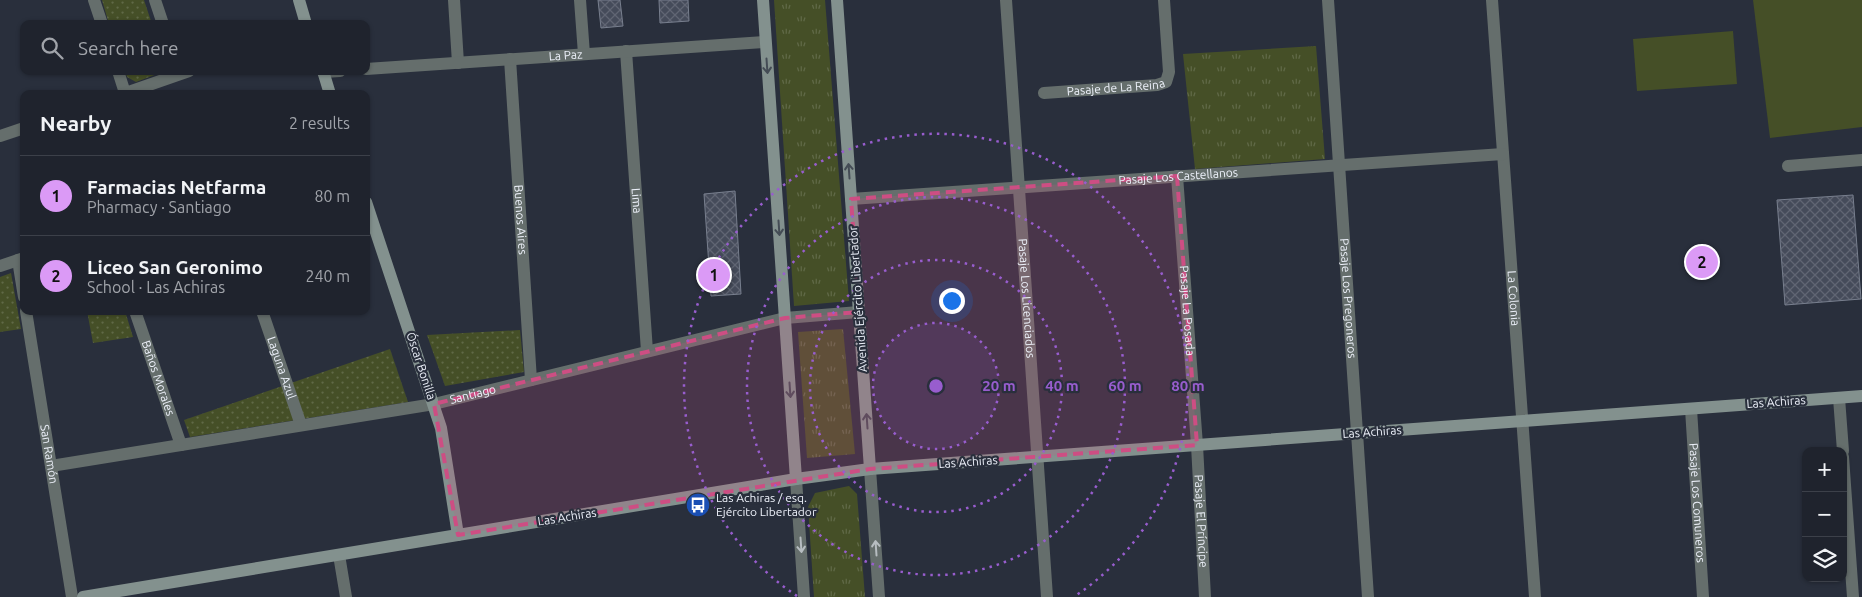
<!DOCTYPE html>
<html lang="en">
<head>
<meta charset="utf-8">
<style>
	:root { --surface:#1f232d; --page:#272b35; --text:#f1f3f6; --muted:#a1a4aa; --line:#3c4049; --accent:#db9af6 }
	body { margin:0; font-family:Ubuntu,sans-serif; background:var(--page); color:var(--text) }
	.controls { position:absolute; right:15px; bottom:15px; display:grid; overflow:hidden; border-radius:10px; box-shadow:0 1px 4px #0004 }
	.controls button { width:45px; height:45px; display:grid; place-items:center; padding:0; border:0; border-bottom:1px solid var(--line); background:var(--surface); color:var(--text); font:25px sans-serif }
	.you { position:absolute; left:951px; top:300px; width:18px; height:18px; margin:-12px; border:4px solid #fff; border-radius:50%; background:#1a73e8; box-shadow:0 0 0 8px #1a73e833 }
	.badge { display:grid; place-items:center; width:32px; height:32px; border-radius:50%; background:var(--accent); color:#111; font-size:16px; font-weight:700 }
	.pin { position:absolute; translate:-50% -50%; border:2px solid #fff; box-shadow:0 1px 5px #0006 }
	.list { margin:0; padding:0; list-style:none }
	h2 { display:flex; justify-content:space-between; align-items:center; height:65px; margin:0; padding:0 20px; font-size:21px }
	h2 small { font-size:16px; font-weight:400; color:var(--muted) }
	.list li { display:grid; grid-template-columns:32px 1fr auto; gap:15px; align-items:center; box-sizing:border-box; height:80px; padding:0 20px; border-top:1px solid var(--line) }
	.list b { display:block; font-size:19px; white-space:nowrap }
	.list p { margin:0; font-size:16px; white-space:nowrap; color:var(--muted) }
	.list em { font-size:16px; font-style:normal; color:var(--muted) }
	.icon { flex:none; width:28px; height:28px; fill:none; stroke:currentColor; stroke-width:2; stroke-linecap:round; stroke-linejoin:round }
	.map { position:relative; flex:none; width:1862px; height:597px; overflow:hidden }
	.search { position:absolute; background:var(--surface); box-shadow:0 1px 4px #0004; left:20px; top:20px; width:350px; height:55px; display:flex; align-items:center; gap:12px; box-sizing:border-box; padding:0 18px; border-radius:10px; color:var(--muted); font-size:19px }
	.panel { position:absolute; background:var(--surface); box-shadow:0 1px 4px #0004; left:20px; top:90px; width:350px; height:225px; border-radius:10px }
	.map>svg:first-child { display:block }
	.grass { fill:url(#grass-dots) }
	.park { fill:url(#park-tufts) }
	.garden { fill:#454f27 }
	.building { fill:url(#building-cross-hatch); stroke:#787f8e }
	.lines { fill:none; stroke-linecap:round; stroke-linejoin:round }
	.lane { stroke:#656e6c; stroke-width:12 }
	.street { stroke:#656e6c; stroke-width:12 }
	.secondary { stroke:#83918e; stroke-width:12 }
	.oneway { stroke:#444c55 }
	.oneway2 { stroke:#b7bdc1 }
	.marked { fill:#cd4e83; fill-opacity:0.2; stroke:#cd4e83; stroke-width:4; stroke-dasharray:10 6; stroke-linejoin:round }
	.ring { fill:none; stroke:#985dce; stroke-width:2.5; stroke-dasharray:2.5 5 }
	.labels { text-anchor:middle; stroke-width:4.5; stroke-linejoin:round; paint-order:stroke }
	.street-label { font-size:12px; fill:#edf1fa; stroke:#292f3c }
	.poi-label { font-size:12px; fill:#edf1fa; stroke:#292f3c; text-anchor:start }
	.centre { fill:#985dce; stroke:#292f3c; stroke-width:2.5 }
	.ring-label { font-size:15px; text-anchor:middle; font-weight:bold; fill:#985dce; stroke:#292f3c; stroke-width:4.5; stroke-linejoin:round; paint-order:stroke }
</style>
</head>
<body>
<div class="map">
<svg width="1862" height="597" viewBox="0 0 1862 597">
	<defs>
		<pattern id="grass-dots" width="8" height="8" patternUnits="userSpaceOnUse" patternTransform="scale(1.25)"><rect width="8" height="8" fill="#454f27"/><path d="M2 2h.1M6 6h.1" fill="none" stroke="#606947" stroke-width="1.8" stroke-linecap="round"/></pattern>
		<pattern id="park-tufts" width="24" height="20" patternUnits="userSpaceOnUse" patternTransform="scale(1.25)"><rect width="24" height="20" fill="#454f27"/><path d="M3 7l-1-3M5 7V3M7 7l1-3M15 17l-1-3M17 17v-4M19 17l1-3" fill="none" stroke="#606947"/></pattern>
		<pattern id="building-cross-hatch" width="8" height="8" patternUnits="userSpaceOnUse" patternTransform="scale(1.25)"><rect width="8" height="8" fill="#454b5a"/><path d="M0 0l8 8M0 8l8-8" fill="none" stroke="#606573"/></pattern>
	</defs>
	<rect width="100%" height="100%" fill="#292f3c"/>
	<g class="grass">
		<polygon points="102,0 144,0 152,24 109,24"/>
		<polygon points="125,71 165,71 136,82 127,77"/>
		<polygon points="11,273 21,329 0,332 0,277"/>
		<polygon points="87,311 125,311 133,337 93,343"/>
		<polygon points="520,330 524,372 445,386 427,335"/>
		<polygon points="390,349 408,402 190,437 184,420"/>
	</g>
	<g class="park">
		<polygon points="774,0 825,0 849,301 794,306"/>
		<polygon points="1316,46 1325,159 1195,169 1183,54"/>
		<polygon points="843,329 855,454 807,458 798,332"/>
		<polygon points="849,486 857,494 865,597 814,597 808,507 815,493"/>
	</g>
	<g class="garden">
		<polygon points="1753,0 1862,0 1862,127 1770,138"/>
		<polygon points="1733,31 1737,84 1637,91 1633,39"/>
	</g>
	<g class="building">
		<polygon points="598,0 620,0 623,26 601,28"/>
		<polygon points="659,0 688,0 689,21 660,23"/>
		<polygon points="735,191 741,294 711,296 704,194"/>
		<polygon points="1853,195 1861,299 1785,305 1777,200"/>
	</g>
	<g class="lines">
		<polyline class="lane" points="1788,166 1862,160"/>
		<g class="street">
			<polyline points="94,0 102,24"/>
			<polyline points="155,0 163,24"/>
			<polyline points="454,0 458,63"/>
			<polyline points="580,0 584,54"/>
			<path id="s1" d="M1006,0l41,597"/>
			<path id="s2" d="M1328,0l40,597"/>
			<path id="s3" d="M1492,0l43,597"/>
			<path id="s4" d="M626,51l21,300"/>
			<path id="s5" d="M510,59l21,321"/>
			<path id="s6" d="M366,69l399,-27"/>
			<polyline points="118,71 125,93"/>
			<polyline points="323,72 340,71"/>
			<path id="s7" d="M1044,93l113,-8 9,-3 3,-10 -5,-72"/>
			<polyline points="123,94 189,71"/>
			<polyline points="0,136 24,128"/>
			<path id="s8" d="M1177,176l20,269 8,152"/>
			<path id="s9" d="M851,199l652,-45"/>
			<polyline points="18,260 24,297"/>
			<polyline points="0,266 24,258"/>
			<path id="s10" d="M26,311l46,286"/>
			<path id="s11" d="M135,311l46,134"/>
			<path id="s12" d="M262,311l39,114"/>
			<polyline points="1839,398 1843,451"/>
			<path id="s13" d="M1691,409l12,188"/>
			<polyline points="1843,457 1853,597"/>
			<path id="s14" d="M51,466l383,-62 351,-86 74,-6"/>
			<polyline points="870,469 879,597"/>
			<polyline points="796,479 804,597"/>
			<polyline points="339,555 346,597"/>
		</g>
		<g class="secondary">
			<polyline points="299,0 306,24"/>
			<polyline points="763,0 796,479"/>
			<polyline points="837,0 870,469"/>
			<polyline points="323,71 330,94"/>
			<polyline points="366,202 441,428 458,535"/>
			<polyline points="83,597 796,479 870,469 1862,396"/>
		</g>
	</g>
	<defs><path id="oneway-shaft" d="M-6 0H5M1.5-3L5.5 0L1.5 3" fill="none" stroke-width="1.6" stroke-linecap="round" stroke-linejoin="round" transform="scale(1.25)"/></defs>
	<g class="oneway">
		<use href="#oneway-shaft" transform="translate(767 66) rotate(86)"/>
		<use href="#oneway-shaft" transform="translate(849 171) rotate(-94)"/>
		<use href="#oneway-shaft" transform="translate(779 228) rotate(86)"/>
		<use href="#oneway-shaft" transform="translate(790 390) rotate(86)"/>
		<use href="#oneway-shaft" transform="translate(867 421) rotate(-94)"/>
	</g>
	<g class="oneway2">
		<use href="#oneway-shaft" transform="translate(801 545) rotate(86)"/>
		<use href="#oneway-shaft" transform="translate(876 548) rotate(-94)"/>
	</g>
	<path class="marked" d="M1177,176l20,269 -327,24 -412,66 -24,-131 351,-86 74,-6 -8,-113z"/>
	<circle cx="936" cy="386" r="63" fill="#985dce" fill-opacity=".12"/>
	<g class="ring">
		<circle cx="936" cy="386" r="63"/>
		<circle cx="936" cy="386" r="126"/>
		<circle cx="936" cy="386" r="189"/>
		<path d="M797 596A252 252 0 1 1 1075 596"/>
	</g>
	<defs>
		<g id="bus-disc" transform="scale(1.25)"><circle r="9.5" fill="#1a4fb4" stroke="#292f3c"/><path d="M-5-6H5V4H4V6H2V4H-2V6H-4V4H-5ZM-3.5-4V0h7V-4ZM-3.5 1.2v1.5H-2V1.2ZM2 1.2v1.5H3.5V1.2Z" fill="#fff"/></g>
	</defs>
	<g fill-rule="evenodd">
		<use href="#bus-disc" x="698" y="505"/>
	</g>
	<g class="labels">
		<g class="street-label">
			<text dy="4" stroke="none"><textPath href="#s6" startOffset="200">La Paz</textPath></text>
			<text dy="4" stroke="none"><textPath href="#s7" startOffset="72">Pasaje de La Reina</textPath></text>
			<text dy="4" stroke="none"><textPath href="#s9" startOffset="328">Pasaje Los Castellanos</textPath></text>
			<text dy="4" stroke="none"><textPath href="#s4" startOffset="150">Lima</textPath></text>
			<text dy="4" stroke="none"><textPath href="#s5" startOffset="161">Buenos Aires</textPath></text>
			<text dy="4" stroke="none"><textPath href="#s1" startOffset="299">Pasaje Los Licenciados</textPath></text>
			<text transform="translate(858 299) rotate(-94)" y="4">Avenida Ejército Libertador</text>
			<text dy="4" stroke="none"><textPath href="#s2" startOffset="299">Pasaje Los Pregoneros</textPath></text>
			<text dy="4" stroke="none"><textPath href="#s3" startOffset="299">La Colonia</textPath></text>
			<text dy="4" stroke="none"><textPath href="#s8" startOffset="135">Pasaje La Posada</textPath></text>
			<text transform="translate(421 366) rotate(72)" y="4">Óscar Bonilla</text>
			<text dy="4" stroke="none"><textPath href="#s12" startOffset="60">Laguna Azul</textPath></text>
			<text dy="4" stroke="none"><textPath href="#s11" startOffset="71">Baños Morales</textPath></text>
			<text dy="4" stroke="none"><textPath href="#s14" startOffset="428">Santiago</textPath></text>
			<text transform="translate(1776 402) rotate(-4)" y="4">Las Achiras</text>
			<text transform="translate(1372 432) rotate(-4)" y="4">Las Achiras</text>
			<text dy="4" stroke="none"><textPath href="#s10" startOffset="145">San Ramón</textPath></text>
			<text transform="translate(968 462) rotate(-4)" y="4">Las Achiras</text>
			<text dy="4" stroke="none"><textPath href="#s13" startOffset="94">Pasaje Los Comuneros</textPath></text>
			<text transform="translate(567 517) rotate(-9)" y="4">Las Achiras</text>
			<text dy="4" stroke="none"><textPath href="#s8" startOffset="346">Pasaje El Príncipe</textPath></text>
		</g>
		<g class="poi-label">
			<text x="716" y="502">Las Achiras / esq.<tspan x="716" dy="14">Ejército Libertador</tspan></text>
		</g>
	</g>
	<circle cx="936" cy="386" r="8" class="centre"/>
	<g class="ring-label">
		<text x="999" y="391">20 m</text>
		<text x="1062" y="391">40 m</text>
		<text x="1125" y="391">60 m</text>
		<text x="1188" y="391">80 m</text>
	</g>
</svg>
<div class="controls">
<button>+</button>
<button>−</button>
<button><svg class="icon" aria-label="layers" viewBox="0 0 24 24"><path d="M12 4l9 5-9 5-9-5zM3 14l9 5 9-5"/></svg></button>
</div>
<div class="you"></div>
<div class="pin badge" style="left:714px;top:275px">1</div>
<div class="pin badge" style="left:1702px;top:262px">2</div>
<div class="search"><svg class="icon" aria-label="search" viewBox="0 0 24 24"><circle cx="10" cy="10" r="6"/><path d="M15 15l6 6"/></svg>Search here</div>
<section class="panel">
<h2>Nearby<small>2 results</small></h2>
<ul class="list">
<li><span class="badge">1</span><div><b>Farmacias Netfarma</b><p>Pharmacy · Santiago</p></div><em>80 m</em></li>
<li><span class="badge">2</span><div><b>Liceo San Geronimo</b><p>School · Las Achiras</p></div><em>240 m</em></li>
</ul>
</section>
</div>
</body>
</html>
